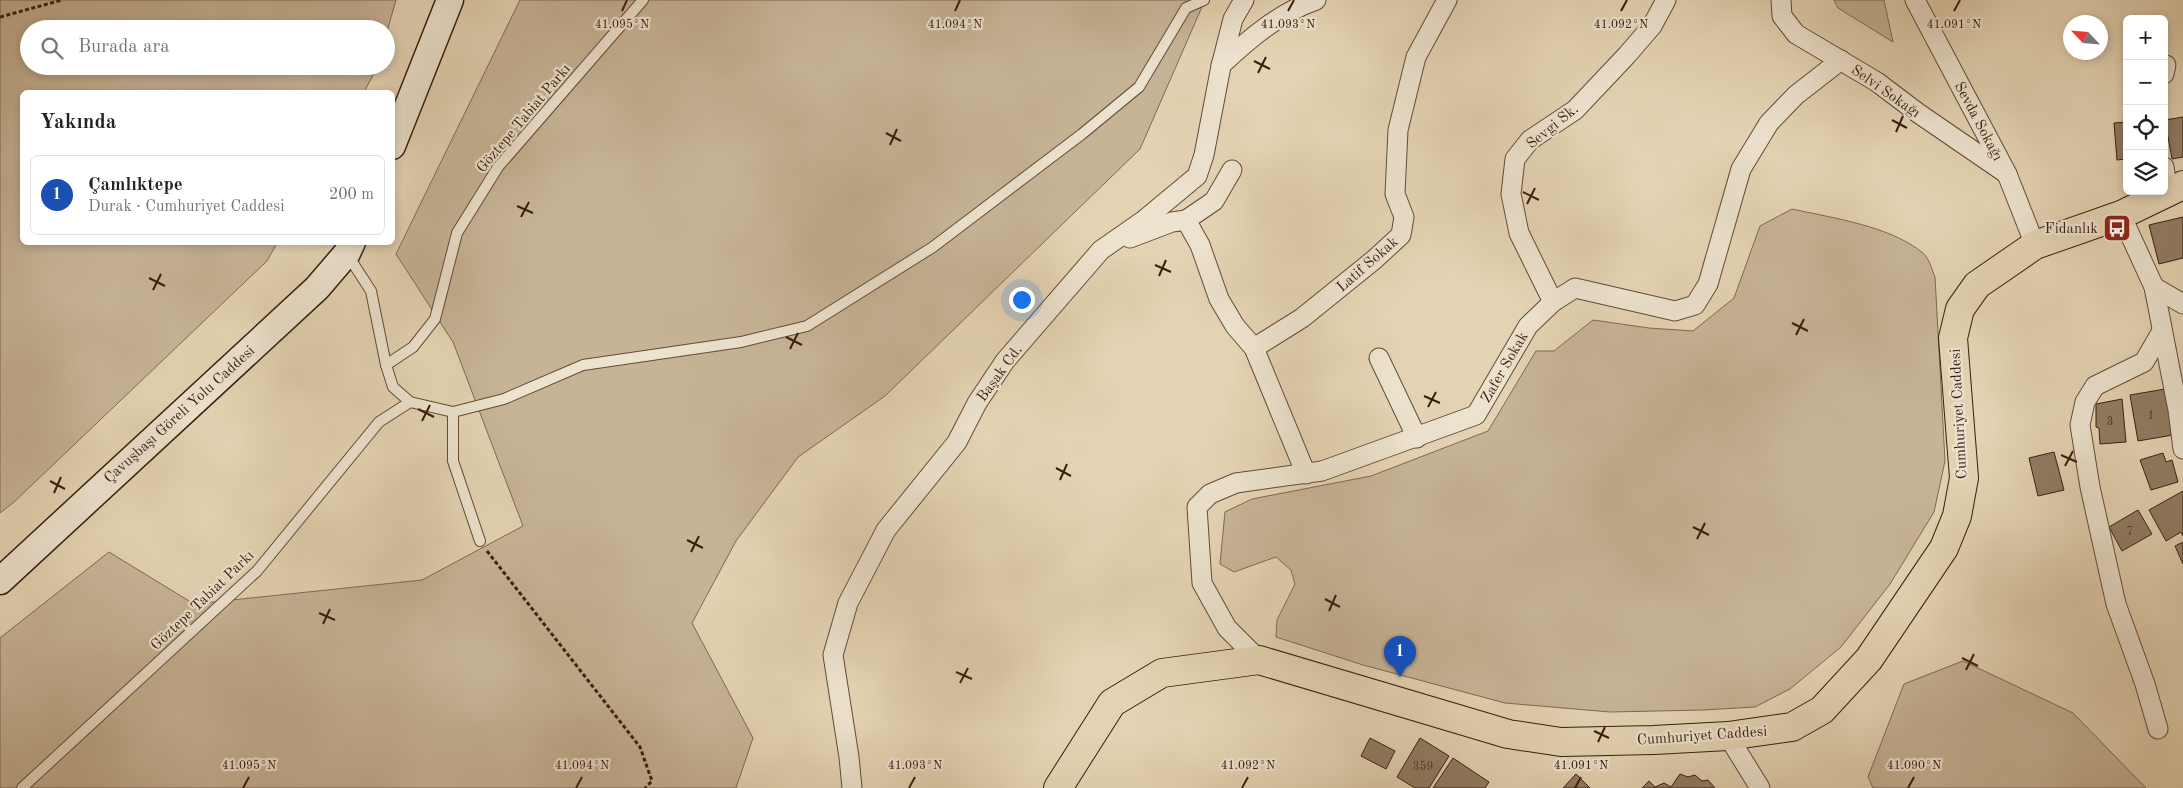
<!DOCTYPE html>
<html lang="tr">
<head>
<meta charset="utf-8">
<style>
	:root { --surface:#fff; --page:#f6f6f6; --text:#202124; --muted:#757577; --line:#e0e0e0; --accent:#0b8043 }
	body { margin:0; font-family:"Old Standard TT",serif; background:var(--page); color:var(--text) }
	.controls { position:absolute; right:15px; top:15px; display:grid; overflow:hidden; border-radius:8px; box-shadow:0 2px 8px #0003 }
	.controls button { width:45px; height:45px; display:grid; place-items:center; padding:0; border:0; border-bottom:1px solid var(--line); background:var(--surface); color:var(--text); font:25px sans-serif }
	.compass { position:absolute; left:2063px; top:15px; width:45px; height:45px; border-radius:50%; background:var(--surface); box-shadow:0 2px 8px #0003; rotate:296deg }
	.you { position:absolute; left:1021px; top:299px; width:18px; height:18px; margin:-12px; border:4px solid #fff; border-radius:50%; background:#1a73e8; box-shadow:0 0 0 8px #1a73e833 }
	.badge { display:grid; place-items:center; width:32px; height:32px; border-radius:50%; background:var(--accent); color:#fff; font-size:16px; font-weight:700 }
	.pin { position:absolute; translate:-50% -41px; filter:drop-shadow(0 1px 2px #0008) }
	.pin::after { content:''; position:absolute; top:26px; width:18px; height:15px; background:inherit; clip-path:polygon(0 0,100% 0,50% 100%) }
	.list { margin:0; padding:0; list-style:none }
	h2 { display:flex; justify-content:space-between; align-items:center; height:65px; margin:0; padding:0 20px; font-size:21px }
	h2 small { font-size:16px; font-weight:400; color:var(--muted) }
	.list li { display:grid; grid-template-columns:32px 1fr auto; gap:15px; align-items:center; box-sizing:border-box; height:80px; margin:0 10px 10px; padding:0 10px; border:1px solid var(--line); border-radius:8px }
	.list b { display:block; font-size:19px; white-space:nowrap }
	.list p { margin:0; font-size:16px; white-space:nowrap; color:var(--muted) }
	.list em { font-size:16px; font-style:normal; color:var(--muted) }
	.icon { flex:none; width:28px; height:28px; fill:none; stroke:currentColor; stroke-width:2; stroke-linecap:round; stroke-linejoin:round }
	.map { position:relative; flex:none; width:2183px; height:788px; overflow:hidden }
	.search { position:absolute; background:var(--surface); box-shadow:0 2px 8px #0003; left:20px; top:20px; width:375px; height:55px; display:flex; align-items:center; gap:12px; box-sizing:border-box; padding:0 18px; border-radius:28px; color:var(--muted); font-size:19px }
	.panel { position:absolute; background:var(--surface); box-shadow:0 2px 8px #0003; left:20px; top:90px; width:375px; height:155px; border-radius:8px }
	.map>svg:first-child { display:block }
	.green { fill:#c7b497; stroke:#7f6953 }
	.building { fill:#917c64; stroke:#371e0f }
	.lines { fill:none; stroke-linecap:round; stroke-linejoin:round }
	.service-casing { stroke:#624b38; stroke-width:12 }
	.minor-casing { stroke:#624b38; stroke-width:21 }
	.secondary-casing { stroke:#371e0f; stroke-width:29 }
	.primary-casing { stroke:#371e0f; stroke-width:30 }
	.path { stroke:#371e0f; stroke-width:3; stroke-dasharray:4 2.5; stroke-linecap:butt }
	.service { stroke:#ede2ce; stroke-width:10 }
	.minor { stroke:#ede2ce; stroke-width:19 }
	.secondary { stroke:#ede2ce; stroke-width:26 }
	.primary { stroke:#e4d3b3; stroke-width:28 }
	.ticks { fill:none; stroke:#371e0f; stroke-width:2 }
	.labels { text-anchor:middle; stroke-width:4.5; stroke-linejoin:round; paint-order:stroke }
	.number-label { font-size:12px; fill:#4e3624 }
	.street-label { font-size:15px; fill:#371e0f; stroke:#ede2ce }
	.poi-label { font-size:15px; fill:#371e0f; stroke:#ede2ce; text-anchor:end }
	.ticks-label { font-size:12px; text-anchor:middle; fill:#371e0f; stroke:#ede2ce; stroke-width:4.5; stroke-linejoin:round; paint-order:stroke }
</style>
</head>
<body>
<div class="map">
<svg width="2183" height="788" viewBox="0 0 2183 788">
	<rect width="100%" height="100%" fill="#e4d3b3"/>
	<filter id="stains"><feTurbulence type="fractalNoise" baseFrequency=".004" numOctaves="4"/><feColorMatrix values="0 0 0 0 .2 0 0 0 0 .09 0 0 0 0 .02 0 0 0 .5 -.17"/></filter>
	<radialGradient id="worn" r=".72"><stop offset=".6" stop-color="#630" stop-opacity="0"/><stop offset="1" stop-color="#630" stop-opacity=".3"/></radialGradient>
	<g class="green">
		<polygon points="0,0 396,0 386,35 386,29 29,29 29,66 378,66 364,92 22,92 22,242 277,243 267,261 14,502 0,513"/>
		<polygon points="520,0 1205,0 1140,149 885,396 798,457 736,541 692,623 753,738 736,788 0,788 0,638 109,552 194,604 422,580 523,526 453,342 396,254"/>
		<polygon points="1834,0 1884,0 1893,42 1838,8"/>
		<path d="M1792,209c41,9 98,17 131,44 6,5 9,17 12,24l10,184 -11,51 -44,72 -49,63 -51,42 -35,18 -52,3 -93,2 -105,-9 -142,-38 -87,-28 1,-17 18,-36 -4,-14 -15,-13 -42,15 -14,-8 5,-52 27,-13 119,-23 117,-45 48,-80h18l39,-31 56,8 44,3 41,-33 26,-72z"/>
		<polygon points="1963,661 2073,713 2146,788 1873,788 1868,777 1904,684"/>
	</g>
	<g class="building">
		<polygon points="2183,117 2183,157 2172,159 2165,120"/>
		<polygon points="2127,122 2127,159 2117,160 2114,123"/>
		<polygon points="2183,217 2183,258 2159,264 2149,225"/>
		<polygon points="2165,389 2173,435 2138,441 2130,395"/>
		<polygon points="2122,399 2126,442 2100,444 2099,428 2096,427 2096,404"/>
		<polygon points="2054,452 2064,490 2038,496 2029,458"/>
		<polygon points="2163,453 2166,462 2172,460 2178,482 2151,490 2140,460"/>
		<polygon points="2183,491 2183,536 2181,532 2166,541 2149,510"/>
		<polygon points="2138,510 2152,534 2122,551 2109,527"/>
		<polygon points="2183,542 2183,564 2175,546"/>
		<polygon points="1370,738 1395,751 1386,769 1361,756"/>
		<polygon points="1420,738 1449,756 1429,788 1415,788 1397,777"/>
		<polygon points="1453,758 1489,782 1485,788 1433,788"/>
		<polygon points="1576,774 1590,788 1563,788"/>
		<polygon points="1680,774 1688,777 1695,775 1702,781 1708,780 1715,788 1642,788 1649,781 1655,787 1664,783 1671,787"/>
	</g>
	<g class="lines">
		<g class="service-casing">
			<g id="service">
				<polyline points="347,254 371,291 386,365 393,387 410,402 453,412 504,399 583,365 741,342 807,326 933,247 1082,134 1139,87 1186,8 1204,0"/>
				<polyline points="386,365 413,347 435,319 457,233 498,167 643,0"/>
				<polyline points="453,412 453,461 480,541"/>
				<polyline points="22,788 257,571 379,422 410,402"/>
			</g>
		</g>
		<g class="minor-casing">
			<g id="minor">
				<polyline points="1781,0 1782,16 1796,34 1877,82 1918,113 2007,174"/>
				<polyline points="1915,0 2007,174 2035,245"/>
				<path d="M1221,65c28,-26 58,-52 95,-65"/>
				<polyline points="2164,74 2166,65"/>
				<polyline points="2164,167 2168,193"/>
				<polyline points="2121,215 2154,287 2178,410 2183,449"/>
				<polyline points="1186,220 1214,201 1232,170"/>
				<polyline points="1130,238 1172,222 1186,220 1200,245 1219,299 1235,326 1254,348 1306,474"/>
				<polyline points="2154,287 2183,304"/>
				<polyline points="1553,302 1519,233 1511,194 1515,159 1530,140 1575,110 1627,55 1652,26 1666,0"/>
				<polyline points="1254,348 1302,318 1375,259 1401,235 1404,217 1395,194 1398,130 1416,57 1447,0"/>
				<polyline points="1379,358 1417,438"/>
				<polyline points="1259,660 1227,628 1202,583 1197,507 1210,494 1236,483 1322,471 1476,415 1528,326 1553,302 1575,288 1675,311 1695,305 1708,284 1741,169 1769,123 1796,95 1841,60"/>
				<polyline points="2158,729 2145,684 2116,604 2090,487 2080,425 2085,402 2095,386 2144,362 2162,331"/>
				<polyline points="1728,736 1760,788"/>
				<polyline points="852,788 849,757 833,655 848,603 886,530 957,442 977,403 1005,361 1101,250 1144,220 1197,176 1204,155 1221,66 1233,19 1244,0"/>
			</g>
		</g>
		<g class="secondary-casing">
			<g id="secondary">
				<polyline points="392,146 450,0"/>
				<polyline points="0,581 317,288 347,253 352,242"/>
			</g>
		</g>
		<g class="primary-casing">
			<polyline id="primary" points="1058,788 1112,703 1162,673 1259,660 1508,734 1561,742 1654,740 1728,736 1792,727 1822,710 1869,659 1944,548 1957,516 1964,478 1953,338 1960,309 1977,285 2035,245 2121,215 2183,185"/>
		</g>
		<g class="path">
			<polyline points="0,17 62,0"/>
			<polyline points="487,551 640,747 652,781 645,788"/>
		</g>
		<use href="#service" class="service"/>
		<use href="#minor" class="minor"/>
		<use href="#secondary" class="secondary"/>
		<use href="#primary" class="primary"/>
	</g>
	<path class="ticks" d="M622,11l5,-11M955,11l5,-11M1288,11l6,-11M1621,11l6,-11M1954,11l6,-11M1254,61l16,8M1258,73l8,-16M1892,120l15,8M1896,132l7,-16M886,133l15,8M890,145l7,-16M1523,192l16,8M1527,204l8,-16M517,206l16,7M521,217l8,-15M1155,265l16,7M1159,276l7,-16M149,278l16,8M153,290l8,-16M1792,323l16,8M1796,335l8,-16M786,337l16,8M790,349l8,-16M1424,396l16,7M1428,407l8,-15M418,409l16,8M422,421l8,-16M2061,455l16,7M2065,466l8,-15M1056,468l15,8M1060,480l7,-16M50,481l15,8M54,493l7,-16M1693,527l16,8M1697,539l8,-16M687,540l16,8M691,552l8,-16M1325,599l15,8M1329,611l7,-16M319,613l16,7M323,624l7,-15M1962,658l16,8M1966,670l8,-16M956,672l16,7M960,683l8,-15M1594,731l15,7M1598,742l7,-15M243,788l6,-11M576,788l6,-11M909,788l6,-11M1242,788l6,-11M1575,788l6,-11M1908,788l6,-11"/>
	<defs>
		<g id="bus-square" transform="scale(1.4375)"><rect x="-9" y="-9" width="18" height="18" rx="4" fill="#8f2418" stroke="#ede2ce"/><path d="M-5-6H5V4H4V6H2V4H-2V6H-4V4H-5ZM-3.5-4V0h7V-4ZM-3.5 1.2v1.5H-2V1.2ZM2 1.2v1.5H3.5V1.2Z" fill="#fff"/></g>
	</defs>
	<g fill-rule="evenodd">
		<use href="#bus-square" x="2117" y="228"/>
	</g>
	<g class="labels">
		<g class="number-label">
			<text x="2151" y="419">1</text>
			<text x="2110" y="425">3</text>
			<text x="2130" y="535">7</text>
			<text x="1423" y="770">359</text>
		</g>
		<g class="street-label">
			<text transform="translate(1886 91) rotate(35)" y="5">Selvi Sokağı</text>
			<text transform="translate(523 118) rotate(-50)" y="5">Göztepe Tabiat Parkı</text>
			<text transform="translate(1979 121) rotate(62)" y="5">Sevda Sokağı</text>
			<text transform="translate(1552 126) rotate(-39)" y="5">Sevgi Sk.</text>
			<text transform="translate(1367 264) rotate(-41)" y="5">Latif Sokak</text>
			<text transform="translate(1504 367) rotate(-60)" y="5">Zafer Sokak</text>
			<text transform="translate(999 373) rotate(-54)" y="5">Başak Cd.</text>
			<text transform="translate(179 414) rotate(-42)" y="5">Çavuşbaşı Göreli Yolu Caddesi</text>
			<text transform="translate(1958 414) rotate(-93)" y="5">Cumhuriyet Caddesi</text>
			<text transform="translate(202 600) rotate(-44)" y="5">Göztepe Tabiat Parkı</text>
			<text transform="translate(1702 735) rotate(-4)" y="5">Cumhuriyet Caddesi</text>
		</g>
		<g class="poi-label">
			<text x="2098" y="233">Fidanlık</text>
		</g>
	</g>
	<g class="ticks-label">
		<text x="622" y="28">41.095°N</text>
		<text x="955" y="28">41.094°N</text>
		<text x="1288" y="28">41.093°N</text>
		<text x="1621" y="28">41.092°N</text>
		<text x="1954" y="28">41.091°N</text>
		<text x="249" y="769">41.095°N</text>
		<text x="582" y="769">41.094°N</text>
		<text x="915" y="769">41.093°N</text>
		<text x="1248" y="769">41.092°N</text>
		<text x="1581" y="769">41.091°N</text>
		<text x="1914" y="769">41.090°N</text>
	</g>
	<rect width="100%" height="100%" filter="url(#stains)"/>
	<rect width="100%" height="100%" fill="url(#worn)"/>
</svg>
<div class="controls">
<button>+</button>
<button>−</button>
<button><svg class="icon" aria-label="locate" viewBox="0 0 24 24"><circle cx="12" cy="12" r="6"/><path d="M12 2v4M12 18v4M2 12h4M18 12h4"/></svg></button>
<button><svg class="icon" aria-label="layers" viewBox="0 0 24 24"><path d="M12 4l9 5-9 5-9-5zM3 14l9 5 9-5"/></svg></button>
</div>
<svg class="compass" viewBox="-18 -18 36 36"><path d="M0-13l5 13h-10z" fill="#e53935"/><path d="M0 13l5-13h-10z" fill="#757577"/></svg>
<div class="you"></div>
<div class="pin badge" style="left:1400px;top:677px;background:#1a4fb4">1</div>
<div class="search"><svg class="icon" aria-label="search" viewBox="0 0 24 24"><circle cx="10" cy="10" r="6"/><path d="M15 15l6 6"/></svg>Burada ara</div>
<section class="panel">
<h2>Yakında<small></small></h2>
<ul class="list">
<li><span class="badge" style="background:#1a4fb4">1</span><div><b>Çamlıktepe</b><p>Durak · Cumhuriyet Caddesi</p></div><em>200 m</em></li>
</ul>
</section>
</div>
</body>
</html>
